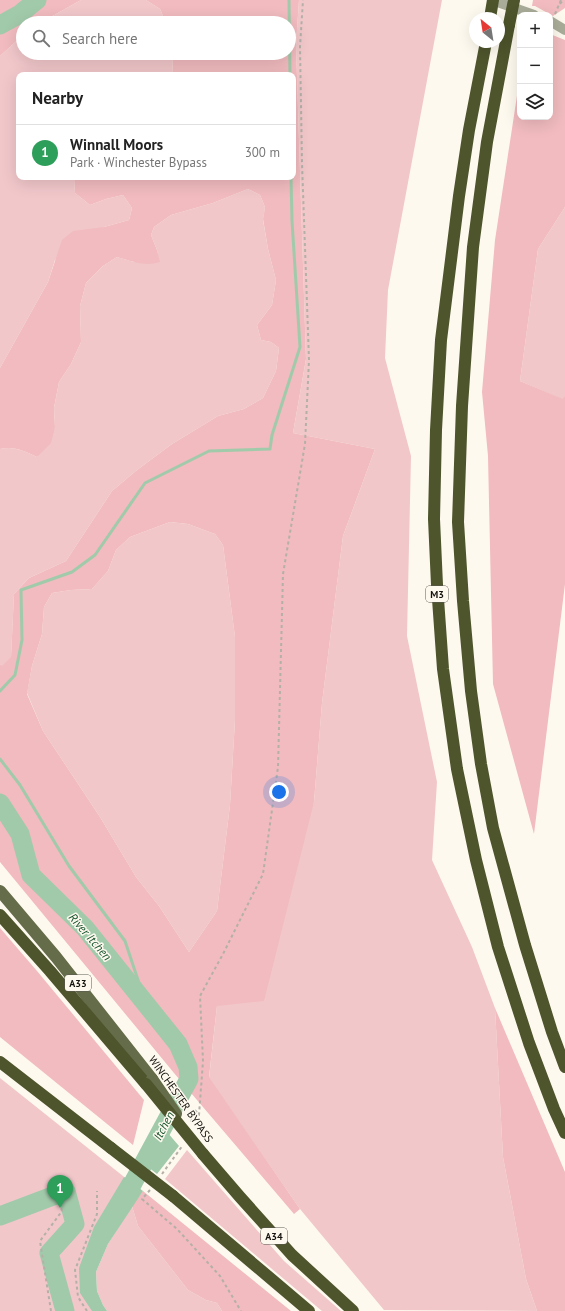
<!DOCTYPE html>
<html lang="en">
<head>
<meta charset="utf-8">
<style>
	:root { --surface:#fff; --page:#f6f6f6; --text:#222; --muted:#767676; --line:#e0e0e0; --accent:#1a73e8 }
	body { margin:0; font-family:"PT Sans",sans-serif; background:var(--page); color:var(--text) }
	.controls { position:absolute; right:12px; top:12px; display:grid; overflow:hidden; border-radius:8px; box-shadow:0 4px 16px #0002 }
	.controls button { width:36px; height:36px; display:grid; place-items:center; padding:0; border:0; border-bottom:1px solid var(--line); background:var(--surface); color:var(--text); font:20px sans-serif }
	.compass { position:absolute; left:469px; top:12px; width:36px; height:36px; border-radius:50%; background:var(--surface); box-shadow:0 4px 16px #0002; rotate:330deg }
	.you { position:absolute; left:279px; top:792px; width:14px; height:14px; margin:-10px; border:3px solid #fff; border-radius:50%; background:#1a73e8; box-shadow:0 0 0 6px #1a73e833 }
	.badge { display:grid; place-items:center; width:26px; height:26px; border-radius:50%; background:var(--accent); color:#fff; font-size:13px; font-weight:700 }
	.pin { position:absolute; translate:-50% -33px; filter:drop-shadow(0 1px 2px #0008) }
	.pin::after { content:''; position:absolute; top:21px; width:14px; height:12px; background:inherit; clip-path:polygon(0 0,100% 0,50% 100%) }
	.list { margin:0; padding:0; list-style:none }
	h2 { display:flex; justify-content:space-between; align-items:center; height:52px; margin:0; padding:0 16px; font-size:17px }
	h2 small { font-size:13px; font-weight:400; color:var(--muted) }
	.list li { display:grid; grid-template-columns:26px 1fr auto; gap:12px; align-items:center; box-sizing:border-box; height:56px; padding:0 16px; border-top:1px solid var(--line) }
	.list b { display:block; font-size:15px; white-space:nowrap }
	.list p { margin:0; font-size:13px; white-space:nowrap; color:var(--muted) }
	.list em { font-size:13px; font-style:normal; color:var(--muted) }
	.icon { flex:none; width:22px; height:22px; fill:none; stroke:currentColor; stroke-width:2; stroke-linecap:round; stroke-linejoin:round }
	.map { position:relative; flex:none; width:565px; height:1311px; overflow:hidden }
	.search { position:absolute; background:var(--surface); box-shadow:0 4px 16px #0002; left:16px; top:16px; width:280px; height:44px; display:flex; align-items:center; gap:10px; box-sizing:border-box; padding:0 14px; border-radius:22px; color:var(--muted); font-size:15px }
	.panel { position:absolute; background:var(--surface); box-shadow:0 4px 16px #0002; left:16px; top:72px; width:280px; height:108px; border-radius:8px }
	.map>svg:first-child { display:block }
	.green { fill:#f1c7ca }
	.forest { fill:#f1bbbf; fill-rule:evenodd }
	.water { fill:#a1caaa }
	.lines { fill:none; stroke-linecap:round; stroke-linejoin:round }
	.stream { stroke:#a1caaa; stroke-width:3 }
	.river { stroke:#a1caaa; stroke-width:19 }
	.path { stroke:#b4b0a8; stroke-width:2; stroke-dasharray:3 3; stroke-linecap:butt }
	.street { stroke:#a8ac98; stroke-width:10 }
	.primary { stroke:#656c49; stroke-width:12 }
	.highway { stroke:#4e552c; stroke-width:12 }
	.primary-bridge { stroke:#656c49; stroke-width:12 }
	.highway-bridge { stroke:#4e552c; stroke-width:12 }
	.labels { text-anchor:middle; stroke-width:3; stroke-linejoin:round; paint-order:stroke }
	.shield { fill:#fef9ef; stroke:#5b5852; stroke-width:1 }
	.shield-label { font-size:10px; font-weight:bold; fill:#15130e }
	.street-label { font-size:11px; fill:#15130e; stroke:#fef9ef }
	.water-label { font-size:12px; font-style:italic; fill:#15542c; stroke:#fef9ef }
</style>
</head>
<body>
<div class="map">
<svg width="565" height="1311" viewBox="0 0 565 1311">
	<rect width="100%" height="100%" fill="#fef9ef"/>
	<g class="green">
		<polygon points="81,0 146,0 160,9 166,23 40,23"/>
		<polygon points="299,0 442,0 388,290 385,358 411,456 407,636 437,782 432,860 472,947 495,1008 503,1157 526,1279 537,1311 384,1310 300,1209 209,1078 217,1006 314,802 322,703 343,536 375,449 293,433 306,359 296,45"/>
		<polygon points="23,35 23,53 172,53 173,75 19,75 19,177 74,177 75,193 90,205 106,199 123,195 132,208 129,220 104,227 55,260 48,282 0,368 0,56"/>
		<path d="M248,189l12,6 5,12 -2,13 5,29 8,31 -4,25 -15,20 4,15 10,2 8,6 -3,23 -13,27 -19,11 -26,7 -46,28 -35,26 -25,21 -46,70 -37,17 -15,16 -3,64 -9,9 -2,-3v-215c14,-3 24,2 37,8l18,-30 -1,-19 5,-26 12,-18 10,-22 -1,-36 6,-23 17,-17 14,-9 17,5h25l-2,-12 -6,-15 3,-8 17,-12 42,-12z"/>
		<polygon points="565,207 565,395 564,400 520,381 538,249"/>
		<polygon points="170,522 188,524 215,534 223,545 235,637 235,720 230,805 217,911 189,952 159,906 136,877 100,817 43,731 27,693 32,666 42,634 44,607 52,593 71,590 92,589 108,571 116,550 130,537"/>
		<polygon points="0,1078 133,1184 92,1273 101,1311 0,1311"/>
		<polygon points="187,1150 284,1261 341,1311 322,1311 165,1179"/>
		<polygon points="132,1206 138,1226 188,1290 206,1300 217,1303 222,1311 107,1311 103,1305 97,1291 96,1272 108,1244"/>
	</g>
	<g class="forest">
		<polygon points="0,0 81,0 40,23 23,23 23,35 0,56"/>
		<path d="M146,0h153l-3,45 10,314 -13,74 82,16 -32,87 -21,167 -8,99 -50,199 -47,5 -8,71 91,132 -6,5 -120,-141 -174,-211v-198l2,2 9,-9 3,-63 15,-16 37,-17 46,-70 25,-21 35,-26 46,-28 26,-7 19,-11 13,-27 3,-23 -8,-6 -10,-2 -4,-15 15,-20 4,-25 -8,-31 -5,-30 2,-12 -5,-12 -12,-6 -35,14 -42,12 -17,12 -3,8 6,15 3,12c-15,5 -29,-1 -43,-5l-14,9 -17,17 -6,23 1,36 -10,22 -12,18 -5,26 1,19 -4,16 -14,14c-13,-6 -23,-11 -37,-8v-81l48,-86 14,-42 11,-9 31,-4 25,-7 3,-12 -9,-13 -17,4 -16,6 -15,-12 -1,-16h219v-102h-120l-1,-22h117v-30h-123l-6,-14zM170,522l18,2 27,10 8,11 12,92v83l-5,85 -13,106 -28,41 -30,-46 -23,-29 -36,-60 -57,-86 -16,-37 5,-28 10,-32 2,-27 8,-14 19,-3 21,-1 16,-18 8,-21 14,-13z"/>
		<polygon points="533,0 565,0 565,8 553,16 535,6 532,6"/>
		<polygon points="550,34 565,40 565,207 538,249 520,381 563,399 565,395 565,584 534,834 493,684 488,456 482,392 495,240 520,76 520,117 550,117"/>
		<polygon points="0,928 37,971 144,1100 133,1145 0,1037"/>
		<polygon points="495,1008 565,1172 565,1311 537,1311 526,1279 503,1157"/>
		<polygon points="143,1191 291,1311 222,1311 217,1303 206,1300 188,1290 138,1226 132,1206"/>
	</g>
	<g class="water">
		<polygon points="161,1125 179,1146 157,1174 138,1159"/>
		<polygon points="124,1177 143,1191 108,1244 96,1272 97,1291 103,1305 107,1311 92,1311 80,1293 79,1268 94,1227"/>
	</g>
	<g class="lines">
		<g class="stream">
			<polyline points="289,0 290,75"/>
			<polyline points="0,691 15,675 22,640 21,590 72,572 95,555 145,483 209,451 270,449 272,435 300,347 292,221 291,177"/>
			<polyline points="0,759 20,785 69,866 125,941 146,1004"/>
		</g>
		<g class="river">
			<polyline points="0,25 20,14 37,0"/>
			<polyline points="0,803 20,834 31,875 85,928 178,1044 188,1067 189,1079 120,1207"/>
			<polyline points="0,1216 66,1191 75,1224 49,1253 65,1311"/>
		</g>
		<g class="path">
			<polyline points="560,4 563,0"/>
			<polyline points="555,14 561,0"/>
			<polyline points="195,1110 199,1115 203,1061 200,996 223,954 263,874 278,767 283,574 305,444 309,360 302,163 300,47 303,0"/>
			<polyline points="198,1121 199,1115"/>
			<polyline points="191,1122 195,1110"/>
			<polyline points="162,1174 183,1145"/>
			<polyline points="150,1190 142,1199 177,1229 220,1276 241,1311"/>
			<polyline points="51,1311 40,1241 62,1211 58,1198"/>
			<polyline points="87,1311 78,1297 75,1270 97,1214 97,1191"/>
		</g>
		<g class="street">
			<polyline points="492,0 534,15"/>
			<polyline points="550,21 565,30"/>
		</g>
		<polyline class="primary" points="0,891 56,957 152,1079"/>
		<g class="highway">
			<polyline points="509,25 487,142 473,247 462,406 458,522 463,601 471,691 481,764 493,828 525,945 552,1032 565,1067"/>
			<polyline points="486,42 469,130 459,196 441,340 436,430 434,519 437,585 443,669 457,769 476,860 498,947 529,1043 554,1109 565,1133"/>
			<polyline points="0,915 50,971 146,1084"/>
			<polyline points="0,1062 111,1148"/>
			<polyline points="203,1154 240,1197 292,1255 353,1311"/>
			<polyline points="173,1196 309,1311"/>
		</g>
		<polyline class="primary-bridge" points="152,1079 176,1114"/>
		<g class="highway-bridge">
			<polyline points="490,18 493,0"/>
			<polyline points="509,25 514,0"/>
			<polyline points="146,1084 203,1154"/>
			<polyline points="111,1148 173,1196"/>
		</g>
	</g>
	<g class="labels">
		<g class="shield">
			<rect x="426" y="586" width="22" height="16" rx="3"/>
			<rect x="65" y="975" width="26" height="16" rx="3"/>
			<rect x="261" y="1228" width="26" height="16" rx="3"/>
		</g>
		<g class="shield-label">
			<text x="437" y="598">M3</text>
			<text x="78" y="987">A33</text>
			<text x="274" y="1240">A34</text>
		</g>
		<g class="street-label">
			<text transform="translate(181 1099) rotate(55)" y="4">WINCHESTER BYPASS</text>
		</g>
		<g class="water-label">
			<text transform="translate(90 937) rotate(49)" y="4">River Itchen</text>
			<text transform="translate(164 1126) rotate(-62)" y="4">Itchen</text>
		</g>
	</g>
</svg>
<div class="controls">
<button>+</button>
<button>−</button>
<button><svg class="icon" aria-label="layers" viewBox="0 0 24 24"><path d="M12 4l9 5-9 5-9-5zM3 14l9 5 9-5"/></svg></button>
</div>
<svg class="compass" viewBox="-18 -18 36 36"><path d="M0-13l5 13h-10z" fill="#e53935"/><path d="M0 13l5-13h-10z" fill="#767676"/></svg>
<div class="you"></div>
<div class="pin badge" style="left:60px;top:1208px;background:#2e9e5b">1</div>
<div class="search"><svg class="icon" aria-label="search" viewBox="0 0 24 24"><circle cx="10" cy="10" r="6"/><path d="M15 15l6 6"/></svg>Search here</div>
<section class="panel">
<h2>Nearby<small></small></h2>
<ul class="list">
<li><span class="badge" style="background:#2e9e5b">1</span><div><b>Winnall Moors</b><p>Park · Winchester Bypass</p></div><em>300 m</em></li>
</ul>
</section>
</div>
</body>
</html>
